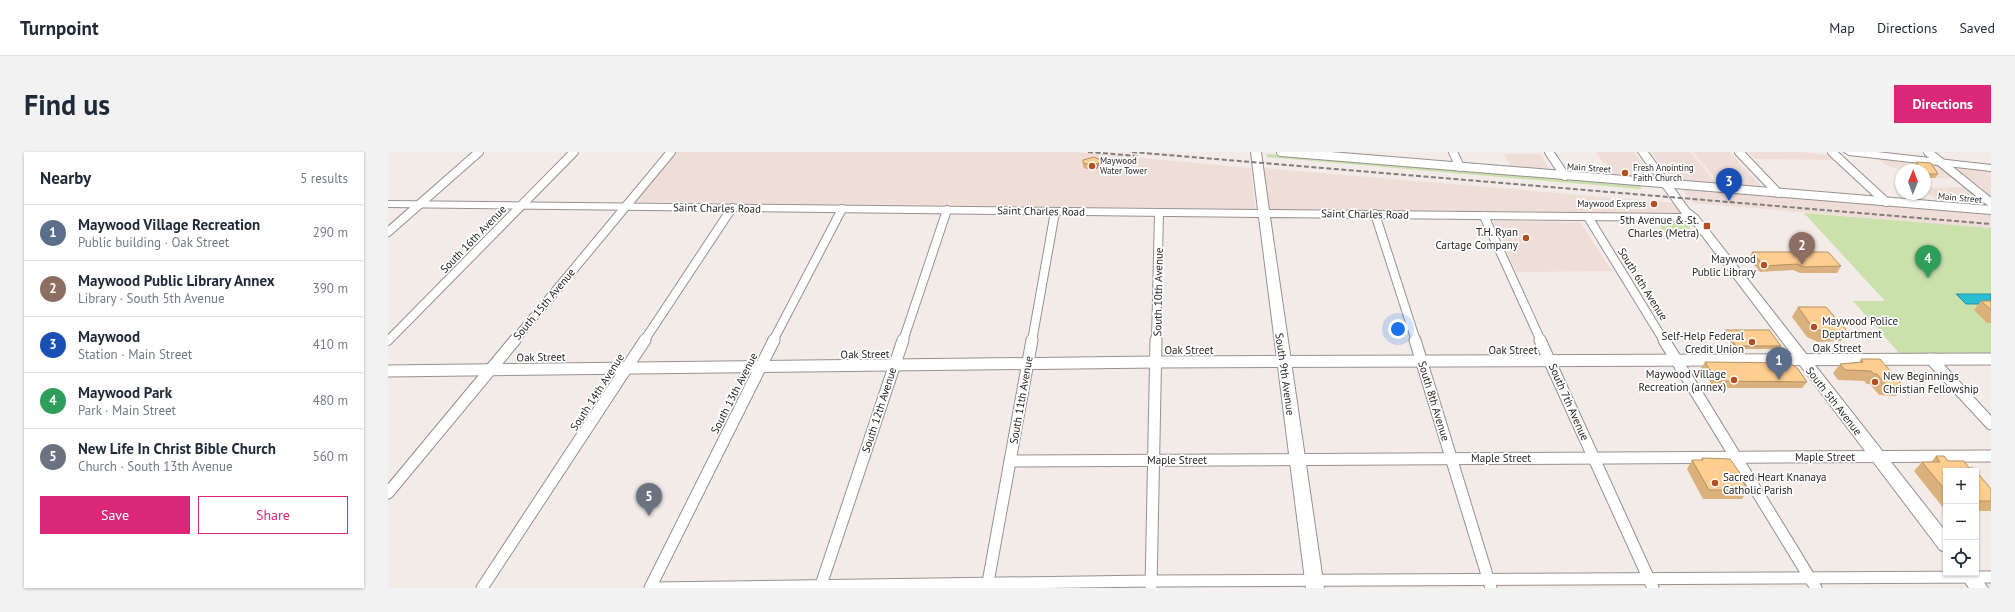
<!DOCTYPE html>
<html lang="en">
<head>
<meta charset="utf-8">
<style>
	:root { --surface:#fff; --page:#f2f2f3; --text:#1f2937; --muted:#747a83; --line:#e0e1e3; --accent:#db2777 }
	body { margin:0; font-family:"PT Sans",sans-serif; background:var(--page); color:var(--text) }
	.controls { position:absolute; right:12px; bottom:12px; display:grid; overflow:hidden; border-radius:0px; box-shadow:0 1px 3px #0004 }
	.controls button { width:36px; height:36px; display:grid; place-items:center; padding:0; border:0; border-bottom:1px solid var(--line); background:var(--surface); color:var(--text); font:20px sans-serif }
	.compass { position:absolute; left:1507px; top:12px; width:36px; height:36px; border-radius:50%; background:var(--surface); box-shadow:0 1px 3px #0004; rotate:1deg }
	.you { position:absolute; left:1010px; top:177px; width:14px; height:14px; margin:-10px; border:3px solid #fff; border-radius:50%; background:#1a73e8; box-shadow:0 0 0 6px #1a73e833 }
	.badge { display:grid; place-items:center; width:26px; height:26px; border-radius:50%; background:var(--accent); color:#fff; font-size:13px; font-weight:700 }
	.pin { position:absolute; translate:-50% -33px; filter:drop-shadow(0 1px 2px #0008) }
	.pin::after { content:''; position:absolute; top:21px; width:14px; height:12px; background:inherit; clip-path:polygon(0 0,100% 0,50% 100%) }
	.list { margin:0; padding:0; list-style:none }
	h2 { display:flex; justify-content:space-between; align-items:center; height:52px; margin:0; padding:0 16px; font-size:17px }
	h2 small { font-size:13px; font-weight:400; color:var(--muted) }
	.list li { display:grid; grid-template-columns:26px 1fr auto; gap:12px; align-items:center; box-sizing:border-box; height:56px; padding:0 16px; border-top:1px solid var(--line) }
	.list b { display:block; font-size:15px; white-space:nowrap }
	.list p { margin:0; font-size:13px; white-space:nowrap; color:var(--muted) }
	.list em { font-size:13px; font-style:normal; color:var(--muted) }
	.actions { display:flex; gap:8px; padding:12px 16px }
	.actions a { flex:1; padding:9px 0; border:1px solid var(--accent); border-radius:0px; text-align:center; font-size:14px; color:var(--accent) }
	.actions .main { background:var(--accent); color:#fff }
	.icon { flex:none; width:22px; height:22px; fill:none; stroke:currentColor; stroke-width:2; stroke-linecap:round; stroke-linejoin:round }
	.map { position:relative; flex:none; width:1603px; height:436px; overflow:hidden; border-radius:0px }
	header { display:flex; align-items:center; gap:24px; box-sizing:border-box; height:56px; padding:0 20px; background:var(--surface); border-bottom:1px solid var(--line) }
	header strong { font-size:19px }
	nav { display:flex; gap:22px; margin-inline-start:auto; font-size:14px }
	.intro { display:flex; align-items:center; justify-content:space-between; box-sizing:border-box; height:96px; padding:0 24px }
	h1 { margin:0; font-size:28px }
	.button { padding:10px 18px; border-radius:0px; background:var(--accent); color:#fff; font-size:14px; font-weight:700 }
	main { display:flex; gap:24px; padding:0 24px }
	aside { flex:1; background:var(--surface); border-radius:0px; box-shadow:0 1px 3px #0004 }
	.map>svg:first-child { display:block }
	.built { fill:#eeded7 }
	.green { fill:#cae1ac }
	.water { fill:#2abdd4; stroke:#298f9f }
	.lines { fill:none; stroke-linecap:round; stroke-linejoin:round }
	.street-far1-casing { stroke:#98918e; stroke-width:10 }
	.street-casing { stroke:#98918e; stroke-width:13 }
	.secondary-casing { stroke:#98918e; stroke-width:2 }
	.street-far1 { stroke:#fff; stroke-width:8 }
	.street { stroke:#fff; stroke-width:11 }
	.secondary { fill:#fff; fill-rule:evenodd }
	.rail { stroke:#827d7b; stroke-width:2; stroke-dasharray:5 2.5; stroke-linecap:butt }
	.wall { fill:#dab17c }
	.shaded-wall { fill:#b29065 }
	.building { fill:#fece90; stroke:#b29065 }
	.poi-dot { fill:#b44f21; stroke:#fff; stroke-width:1.5 }
	.labels { text-anchor:middle; stroke-width:3.5; stroke-linejoin:round; paint-order:stroke }
	.far-poi-label { font-size:9px; fill:#282524; stroke:#fff; text-anchor:start }
	.far-street-label { font-size:9px; fill:#282524; stroke:#fff }
	.street-label { font-size:11px; fill:#282524; stroke:#fff }
	.poi-label { font-size:11px; fill:#282524; stroke:#fff; text-anchor:end }
</style>
</head>
<body>
<header>
<strong>Turnpoint</strong>
<nav><a>Map</a><a>Directions</a><a>Saved</a></nav>
</header>
<div class="intro"><h1>Find us</h1><a class="button">Directions</a></div>
<main>
<aside>
<h2>Nearby<small>5 results</small></h2>
<ul class="list">
<li><span class="badge" style="background:#5c6f8a">1</span><div><b>Maywood Village Recreation</b><p>Public building · Oak Street</p></div><em>290 m</em></li>
<li><span class="badge" style="background:#8d6e63">2</span><div><b>Maywood Public Library Annex</b><p>Library · South 5th Avenue</p></div><em>390 m</em></li>
<li><span class="badge" style="background:#1a4fb4">3</span><div><b>Maywood</b><p>Station · Main Street</p></div><em>410 m</em></li>
<li><span class="badge" style="background:#2e9e5b">4</span><div><b>Maywood Park</b><p>Park · Main Street</p></div><em>480 m</em></li>
<li><span class="badge" style="background:#6b7280">5</span><div><b>New Life In Christ Bible Church</b><p>Church · South 13th Avenue</p></div><em>560 m</em></li>
</ul>
<div class="actions"><a class="main">Save</a><a>Share</a></div>
</aside>
<div class="map">
<svg width="1603" height="436" viewBox="0 0 1603 436">
	<rect width="100%" height="100%" fill="#f3ebe7"/>
	<g class="built">
		<polygon points="288,0 688,0 863,16 867,57 246,50"/>
		<polygon points="1208,0 1246,0 1266,27 1224,23"/>
		<polygon points="1263,0 1302,0 1329,32 1286,29"/>
		<polygon points="1305,0 1341,0 1374,35 1332,32"/>
		<polygon points="1360,0 1414,0 1439,3 1445,8 1367,7"/>
		<polygon points="1116,2 1152,2 1162,18 1123,15"/>
		<polygon points="1491,7 1553,14 1568,26 1537,26 1537,18 1513,18 1498,13"/>
		<polygon points="874,16 1288,51 1296,61 881,58"/>
		<polygon points="1565,16 1603,19 1603,48"/>
		<polygon points="1579,35 1602,55 1553,52 1537,38 1537,36"/>
		<polygon points="1294,36 1603,62 1603,76 1304,51"/>
		<polygon points="1105,69 1192,70 1224,119 1128,120"/>
	</g>
	<g class="green">
		<polygon points="879,2 1253,33 1253,37 879,5"/>
		<polygon points="1416,61 1603,76 1603,202 1512,202 1465,149 1497,149"/>
		<polygon points="1270,71 1298,71 1307,82 1277,82"/>
	</g>
	<polygon class="water" points="1568,142 1603,142 1603,152 1578,152"/>
	<g class="lines">
		<g class="street-far1-casing">
			<g id="street-far1">
				<polyline points="893,0 1603,58"/>
				<polyline points="1065,0 1072,15"/>
				<polyline points="1161,0 1177,24"/>
				<polyline points="1351,0 1390,41"/>
				<polyline points="1444,0 1498,50"/>
				<polyline points="1540,0 1603,51"/>
				<polyline points="987,62 1028,189"/>
				<polyline points="1096,64 1153,189"/>
				<polyline points="1200,65 1276,189"/>
				<polyline points="0,80 91,0"/>
				<polyline points="0,189 186,0"/>
				<polyline points="126,189 283,0"/>
				<polyline points="256,189 344,56"/>
				<polyline points="385,189 454,57"/>
				<polyline points="515,189 559,58"/>
				<polyline points="644,189 667,60"/>
				<polyline points="768,189 771,61"/>
			</g>
		</g>
		<g class="street-casing">
			<g id="street">
				<polyline points="1027,188 1103,436"/>
				<polyline points="1152,188 1265,436"/>
				<polyline points="1276,188 1428,436"/>
				<polyline points="1543,207 1603,272"/>
				<polyline points="0,219 768,210 1603,207"/>
				<polyline points="622,309 1603,304"/>
				<polyline points="0,341 127,188"/>
				<polyline points="94,436 257,188"/>
				<polyline points="262,436 386,188"/>
				<polyline points="265,436 763,429 1603,425"/>
				<polyline points="432,436 515,188"/>
				<polyline points="599,436 644,188"/>
				<polyline points="763,436 768,188"/>
			</g>
		</g>
		<g class="secondary-casing">
			<g id="secondary">
				<polygon points="863,0 873,0 881,58 1294,62 1250,0 1260,0 1301,57 1310,64 1558,380 1558,400 1552,398 1303,69 882,65 936,436 918,436 871,65 0,55 0,49 870,58"/>
				<polygon points="1456,0 1489,0 1603,13 1603,19 1461,3"/>
				<polygon points="1588,419 1600,436 1581,436 1570,421 1588,421"/>
			</g>
		</g>
		<use href="#street-far1" class="street-far1"/>
		<use href="#street" class="street"/>
		<use href="#secondary" class="secondary"/>
		<g class="rail">
			<polyline points="700,0 750,4"/>
			<polyline points="744,0 1603,72"/>
		</g>
	</g>
	<g class="wall">
		<polygon points="695,8 715,9 715,13 708,17 698,17 695,15"/>
		<polygon points="1528,10 1550,22 1547,26 1537,26 1537,18 1529,18 1526,13"/>
		<polygon points="1364,100 1453,114 1449,121 1412,121 1405,118 1372,120 1361,106"/>
		<polygon points="1593,149 1603,149 1603,171 1599,171 1586,158"/>
		<polygon points="1410,155 1460,180 1453,189 1430,190 1419,185 1404,165"/>
		<polygon points="1337,178 1393,194 1392,197 1347,197 1336,181"/>
		<polygon points="1473,207 1516,235 1508,244 1491,243 1482,232 1479,232 1476,229 1450,228 1445,221 1452,212 1471,210"/>
		<polygon points="1317,210 1419,230 1414,236 1326,236 1313,216"/>
		<polygon points="1548,304 1560,309 1581,316 1558,319 1558,358 1557,358 1526,319 1534,310 1543,310"/>
		<polygon points="1314,306 1357,328 1356,330 1360,338 1354,347 1315,347 1299,317 1304,308 1313,308"/>
		<polygon points="1588,319 1603,337 1603,359 1588,359"/>
	</g>
	<polygon class="shaded-wall" points="715,9 715,13 708,17 708,12"/>
	<g class="building">
		<polygon points="706,5 715,9 708,12 698,12 695,11 695,8"/>
		<polygon points="1528,10 1543,11 1550,22 1537,22 1537,18 1534,18"/>
		<polygon points="1364,100 1440,100 1453,114 1415,115 1409,112 1376,114"/>
		<polygon points="1593,149 1603,149 1603,158"/>
		<polygon points="1410,155 1438,155 1460,180 1436,180 1425,176"/>
		<polygon points="1337,178 1381,178 1393,194 1348,194"/>
		<polygon points="1473,207 1492,207 1516,235 1498,233 1489,222 1486,222 1483,219 1457,218 1452,212 1475,210"/>
		<polygon points="1317,210 1402,211 1410,217 1419,230 1329,229"/>
		<polygon points="1548,304 1556,304 1560,309 1576,309 1581,316 1585,316 1588,319 1558,319 1558,339 1534,310 1552,310"/>
		<polygon points="1314,306 1342,307 1357,328 1354,328 1360,338 1321,338 1304,308 1315,308"/>
		<polygon points="1588,319 1603,337 1603,349 1588,349"/>
	</g>
	<g class="poi-dot">
		<circle cx="704" cy="14" r="4"/>
		<circle cx="1237" cy="21" r="4"/>
		<circle cx="1266" cy="52" r="4"/>
		<rect x="1315" y="70" width="8" height="8" rx="2"/>
		<circle cx="1138" cy="86" r="4"/>
		<circle cx="1376" cy="113" r="4"/>
		<circle cx="1426" cy="175" r="4"/>
		<circle cx="1364" cy="190" r="4"/>
		<circle cx="1346" cy="228" r="4"/>
		<circle cx="1487" cy="230" r="4"/>
		<circle cx="1327" cy="331" r="4"/>
	</g>
	<g class="labels">
		<g class="far-poi-label">
			<text x="712" y="12">Maywood<tspan x="712" dy="10">Water Tower</tspan></text>
			<text x="1245" y="19">Fresh Anointing<tspan x="1245" dy="10">Faith Church</tspan></text>
			<text x="1258" y="55" text-anchor="end">Maywood Express</text>
		</g>
		<g class="far-street-label">
			<text transform="translate(1201 16) rotate(4)" y="3">Main Street</text>
			<text transform="translate(1572 46) rotate(5)" y="3">Main Street</text>
		</g>
		<g class="street-label">
			<text transform="translate(329 56) rotate(1)" y="4">Saint Charles Road</text>
			<text transform="translate(653 59) rotate(1)" y="4">Saint Charles Road</text>
			<text transform="translate(977 62) rotate(1)" y="4">Saint Charles Road</text>
			<text transform="translate(85 87) rotate(-46)" y="4">South 16th Avenue</text>
			<text transform="translate(1255 132) rotate(58)" y="4">South 6th Avenue</text>
			<text transform="translate(770 140) rotate(-89)" y="4">South 10th Avenue</text>
			<text transform="translate(156 152) rotate(-50)" y="4">South 15th Avenue</text>
			<text x="1449" y="200">Oak Street</text>
			<text x="801" y="202">Oak Street</text>
			<text x="1125" y="202">Oak Street</text>
			<text transform="translate(477 202) rotate(-1)" y="4">Oak Street</text>
			<text transform="translate(153 205) rotate(-1)" y="4">Oak Street</text>
			<text transform="translate(897 222) rotate(82)" y="4">South 9th Avenue</text>
			<text transform="translate(209 240) rotate(-57)" y="4">South 14th Avenue</text>
			<text transform="translate(346 241) rotate(-63)" y="4">South 13th Avenue</text>
			<text transform="translate(633 248) rotate(-80)" y="4">South 11th Avenue</text>
			<text transform="translate(1046 249) rotate(73)" y="4">South 8th Avenue</text>
			<text transform="translate(1446 249) rotate(52)" y="4">South 5th Avenue</text>
			<text transform="translate(1181 250) rotate(66)" y="4">South 7th Avenue</text>
			<text transform="translate(491 258) rotate(-72)" y="4">South 12th Avenue</text>
			<text x="1437" y="309">Maple Street</text>
			<text x="1113" y="310">Maple Street</text>
			<text x="789" y="312">Maple Street</text>
		</g>
		<g class="poi-label">
			<text x="1311" y="72">5th Avenue &amp; St.<tspan x="1311" dy="13">Charles (Metra)</tspan></text>
			<text x="1130" y="84">T.H. Ryan<tspan x="1130" dy="13">Cartage Company</tspan></text>
			<text x="1368" y="111">Maywood<tspan x="1368" dy="13">Public Library</tspan></text>
			<text x="1434" y="173" text-anchor="start">Maywood Police<tspan x="1434" dy="13">Deptartment</tspan></text>
			<text x="1356" y="188">Self-Help Federal<tspan x="1356" dy="13">Credit Union</tspan></text>
			<text x="1338" y="226">Maywood Village<tspan x="1338" dy="13">Recreation (annex)</tspan></text>
			<text x="1495" y="228" text-anchor="start">New Beginnings<tspan x="1495" dy="13">Christian Fellowship</tspan></text>
			<text x="1335" y="329" text-anchor="start">Sacred Heart Knanaya<tspan x="1335" dy="13">Catholic Parish</tspan></text>
		</g>
	</g>
</svg>
<div class="controls">
<button>+</button>
<button>−</button>
<button><svg class="icon" aria-label="locate" viewBox="0 0 24 24"><circle cx="12" cy="12" r="6"/><path d="M12 2v4M12 18v4M2 12h4M18 12h4"/></svg></button>
</div>
<svg class="compass" viewBox="-18 -18 36 36"><path d="M0-13l5 13h-10z" fill="#e53935"/><path d="M0 13l5-13h-10z" fill="#747a83"/></svg>
<div class="you"></div>
<div class="pin badge" style="left:1391px;top:228px;background:#5c6f8a">1</div>
<div class="pin badge" style="left:1414px;top:113px;background:#8d6e63">2</div>
<div class="pin badge" style="left:1341px;top:49px;background:#1a4fb4">3</div>
<div class="pin badge" style="left:1540px;top:126px;background:#2e9e5b">4</div>
<div class="pin badge" style="left:261px;top:364px;background:#6b7280">5</div>
</div>
</main>
</body>
</html>
